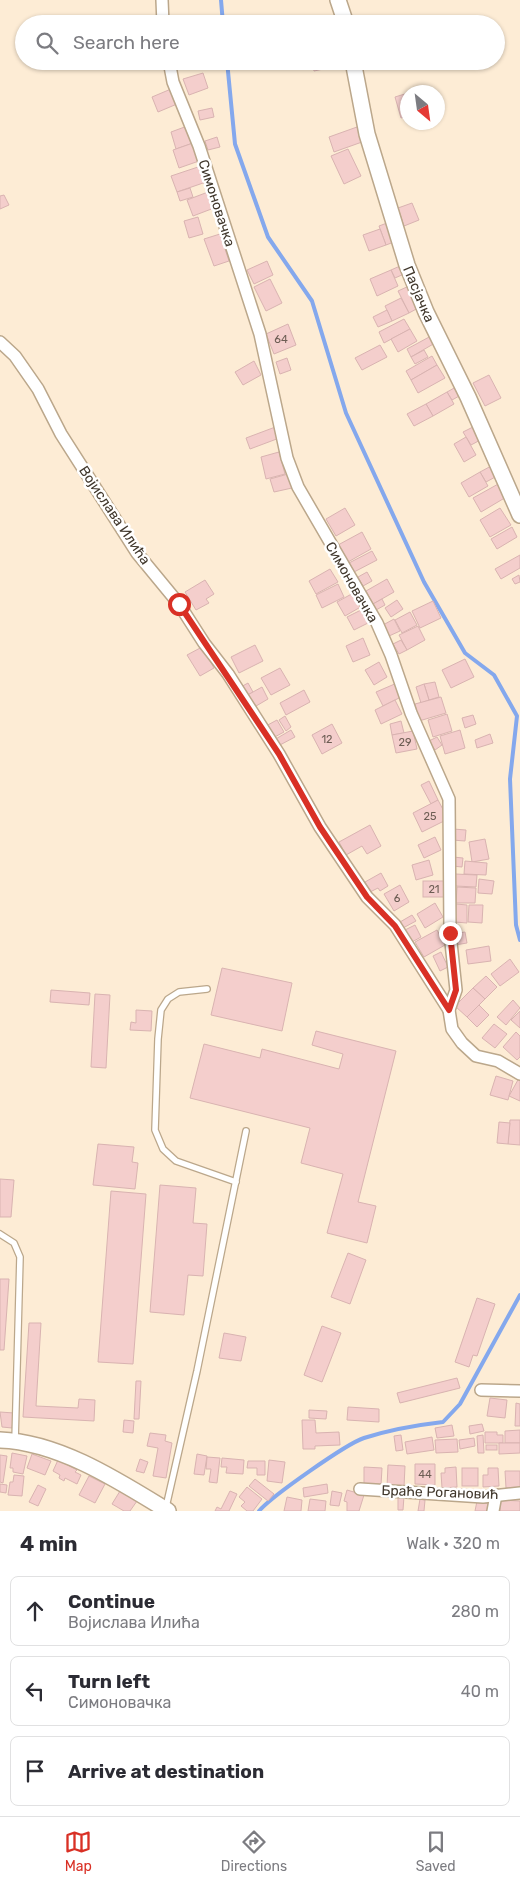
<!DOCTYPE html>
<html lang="en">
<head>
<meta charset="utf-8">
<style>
	:root { --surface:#fff; --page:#f7f7f7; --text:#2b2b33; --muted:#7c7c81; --line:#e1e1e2; --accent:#d93025 }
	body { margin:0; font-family:Rubik,sans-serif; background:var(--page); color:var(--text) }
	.compass { position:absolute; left:400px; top:85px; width:45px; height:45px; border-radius:50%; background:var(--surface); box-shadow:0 1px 4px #0004; rotate:151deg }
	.stop { position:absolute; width:15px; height:15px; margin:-11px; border:4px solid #d93025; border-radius:50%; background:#fff }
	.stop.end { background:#d93025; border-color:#fff; box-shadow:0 1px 5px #0008 }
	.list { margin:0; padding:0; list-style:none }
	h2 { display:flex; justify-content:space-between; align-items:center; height:65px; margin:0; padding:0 20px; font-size:21px }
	h2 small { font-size:16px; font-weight:400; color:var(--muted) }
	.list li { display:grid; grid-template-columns:32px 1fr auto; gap:15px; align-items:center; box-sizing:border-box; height:70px; margin:0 10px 10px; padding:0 10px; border:1px solid var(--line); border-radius:8px }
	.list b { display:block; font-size:19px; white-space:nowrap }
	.list p { margin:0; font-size:16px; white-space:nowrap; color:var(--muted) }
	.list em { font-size:16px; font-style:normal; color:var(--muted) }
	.icon { flex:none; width:28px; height:28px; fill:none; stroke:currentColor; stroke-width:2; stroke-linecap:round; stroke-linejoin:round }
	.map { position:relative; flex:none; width:520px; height:1511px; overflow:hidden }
	.search { position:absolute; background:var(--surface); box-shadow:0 1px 4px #0004; left:15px; right:15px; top:15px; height:55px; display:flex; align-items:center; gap:12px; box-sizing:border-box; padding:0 18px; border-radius:28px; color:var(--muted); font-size:19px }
	.sheet { height:305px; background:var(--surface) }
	nav { display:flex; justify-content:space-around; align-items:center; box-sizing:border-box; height:70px; border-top:1px solid var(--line); background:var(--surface); font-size:14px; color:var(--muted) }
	nav a { display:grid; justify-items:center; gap:2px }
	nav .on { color:var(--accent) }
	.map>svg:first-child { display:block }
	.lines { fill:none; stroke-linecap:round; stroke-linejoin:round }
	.stream { stroke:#84a8ed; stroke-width:4 }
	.building { fill:#f4cecc; stroke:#d9b3b1 }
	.service-casing { stroke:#bba78b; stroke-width:8 }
	.minor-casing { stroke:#bba78b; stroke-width:14 }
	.secondary-casing { stroke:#bba78b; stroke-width:18 }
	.service { stroke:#fff; stroke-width:5.5 }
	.minor { stroke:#fff; stroke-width:11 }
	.secondary { stroke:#fff; stroke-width:15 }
	.route { stroke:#d93025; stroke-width:6 }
	.labels { text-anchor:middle; stroke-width:5; stroke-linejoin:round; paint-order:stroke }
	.number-label { font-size:11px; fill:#6d5d54 }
	.street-label { font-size:14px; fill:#40372c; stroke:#fff }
</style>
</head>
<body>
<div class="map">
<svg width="520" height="1511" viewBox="0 0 520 1511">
	<rect width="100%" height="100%" fill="#fdecd5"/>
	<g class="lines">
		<g class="stream">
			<polyline points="221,0 223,24"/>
			<polyline points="227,61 235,144 268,237 312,301 346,413 424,582 465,653 494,675 517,716 510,779 516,925 520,940"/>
			<path d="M259,1511c13,-15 87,-67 105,-73 25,-8 53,-13 79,-16l17,-18 60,-109"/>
		</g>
	</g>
	<g class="building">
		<polygon points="312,61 336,61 337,66 314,71"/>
		<polygon points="203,73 208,88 189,95 183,79"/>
		<polygon points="171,89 177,104 158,112 152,97"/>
		<polygon points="408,93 408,116 401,118 395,97"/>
		<polygon points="212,108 214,117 200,120 198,111"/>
		<polygon points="190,125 196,142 176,149 171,132"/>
		<polygon points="357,127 362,142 334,152 329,137"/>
		<polygon points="217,137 220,147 208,150 205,141"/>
		<polygon points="193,143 199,161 179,168 173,150"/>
		<polygon points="348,149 361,176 344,184 331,156"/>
		<polygon points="201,166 206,182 177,192 171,176"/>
		<polygon points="190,188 193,197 180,201 177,192"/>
		<polygon points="208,192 214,208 193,216 187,200"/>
		<polygon points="4,195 9,205 0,209 0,196"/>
		<polygon points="412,203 419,220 404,226 398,208"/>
		<polygon points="198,217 203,234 189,238 184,221"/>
		<polygon points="387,223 394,242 386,245 379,226"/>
		<polygon points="380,229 386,245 369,251 363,235"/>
		<polygon points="220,234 229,261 214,266 204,239"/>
		<polygon points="267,261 273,275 254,284 247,270"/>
		<polygon points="400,266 404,274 395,278 391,270"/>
		<polygon points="391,270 398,286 377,296 370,279"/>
		<polygon points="270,279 282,303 266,311 254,287"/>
		<polygon points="409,286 420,307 409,313 398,291"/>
		<polygon points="401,298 409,313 392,321 385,306"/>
		<polygon points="387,310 392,321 378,327 373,317"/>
		<polygon points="404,319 410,329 384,343 379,332"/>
		<polygon points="288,324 296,345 274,354 266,334"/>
		<polygon points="410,329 417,341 398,352 391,339"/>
		<polygon points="431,336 435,343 411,357 407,349"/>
		<polygon points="380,345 387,357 362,370 355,358"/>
		<polygon points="424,350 428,357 415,364 411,357"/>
		<polygon points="432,356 437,365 411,380 406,371"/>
		<polygon points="287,358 291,370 280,374 276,362"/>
		<polygon points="254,361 261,375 243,385 235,372"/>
		<polygon points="437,365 445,378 418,393 411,380"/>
		<polygon points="489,375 501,398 485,406 473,383"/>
		<polygon points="456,387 461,395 452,400 447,392"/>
		<polygon points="447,392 454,404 433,416 426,404"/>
		<polygon points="426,404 433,416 414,426 407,414"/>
		<polygon points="477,425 484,438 471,445 463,432"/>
		<polygon points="278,426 282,437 250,449 246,438"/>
		<polygon points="466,437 476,455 464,462 454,444"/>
		<polygon points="279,452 285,474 266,479 261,457"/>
		<polygon points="493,465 499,475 486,482 480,472"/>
		<polygon points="480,472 488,486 469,497 461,483"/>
		<polygon points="288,474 292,488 274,492 270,479"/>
		<polygon points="500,483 508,496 481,512 473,498"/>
		<polygon points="345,508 355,525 336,536 326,519"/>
		<polygon points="500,508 511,525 490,537 480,520"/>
		<polygon points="512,527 517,537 497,549 491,539"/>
		<polygon points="362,532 371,549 348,562 338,545"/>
		<polygon points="372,551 377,560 354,572 349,563"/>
		<polygon points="520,555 520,568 501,579 495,569"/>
		<polygon points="330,569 338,582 316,594 309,581"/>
		<polygon points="367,572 372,581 363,586 358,577"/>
		<polygon points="519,575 520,582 515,584 512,579"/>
		<polygon points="387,579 394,592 373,604 366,591"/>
		<polygon points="205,580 214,594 206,599 209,603 196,610 185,592"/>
		<polygon points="338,584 344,597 322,608 316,595"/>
		<polygon points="357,591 364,605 345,616 337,602"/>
		<polygon points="382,599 385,605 376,610 373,604"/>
		<polygon points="397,600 403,609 391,617 385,608"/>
		<polygon points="433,601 441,618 420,628 412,611"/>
		<polygon points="365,608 372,621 354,630 347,617"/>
		<polygon points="410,612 417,625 402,633 395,620"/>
		<polygon points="394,619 400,631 389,636 383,625"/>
		<polygon points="418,626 425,640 407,650 399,635"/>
		<polygon points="363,638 370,655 353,662 346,646"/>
		<polygon points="401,640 407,650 399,654 393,644"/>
		<polygon points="255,645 263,661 239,673 231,657"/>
		<polygon points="202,647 214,668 200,676 187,655"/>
		<polygon points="465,659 474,677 451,688 442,670"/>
		<polygon points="379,662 387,677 374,685 365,670"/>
		<polygon points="280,668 290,685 271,695 261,678"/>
		<polygon points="435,682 439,697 429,700 424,684"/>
		<polygon points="248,683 253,692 244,697 239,688"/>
		<polygon points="397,683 403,696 383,706 376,692"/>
		<polygon points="424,684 429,700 421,703 416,687"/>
		<polygon points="262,687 268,699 251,709 244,697"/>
		<polygon points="304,690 310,702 286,715 280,703"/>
		<polygon points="441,697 446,713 419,721 415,704"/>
		<polygon points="395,700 402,714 381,724 375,710"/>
		<polygon points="447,714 452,731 433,737 428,720"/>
		<polygon points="473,715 476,724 465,728 462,718"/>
		<polygon points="285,716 291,727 286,731 279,720"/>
		<polygon points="277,720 284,732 271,739 264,727"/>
		<polygon points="401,721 404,733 392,735 390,724"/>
		<polygon points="332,724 342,743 322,754 312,735"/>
		<polygon points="291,730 295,737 278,746 274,740"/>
		<polygon points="460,730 465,748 445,754 440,736"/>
		<polygon points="413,731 417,749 396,753 392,735"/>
		<polygon points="490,734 493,743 477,748 475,740"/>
		<polygon points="437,737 442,745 435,750 429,741"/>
		<polygon points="429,781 438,800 431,804 421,785"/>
		<polygon points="438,800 448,819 422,832 413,813"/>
		<polygon points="370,825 381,846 367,854 362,846 346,855 339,842"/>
		<polygon points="453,829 466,830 465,841 452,840"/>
		<polygon points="435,837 441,850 424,858 418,845"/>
		<polygon points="485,839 489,859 472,862 469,842"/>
		<polygon points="453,857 463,858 462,867 452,866"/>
		<polygon points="429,860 433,875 416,880 412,865"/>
		<polygon points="465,861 487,863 486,875 464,874"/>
		<polygon points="381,873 388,886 380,891 378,888 370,892 365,882"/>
		<polygon points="455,874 477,875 476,887 455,886"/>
		<polygon points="479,879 494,881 492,894 478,893"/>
		<rect x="423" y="881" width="22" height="16"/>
		<polygon points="400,885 409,902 394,911 384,894"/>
		<polygon points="457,887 476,888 475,903 456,903"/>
		<polygon points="435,903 443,917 425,928 417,914"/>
		<polygon points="456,904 467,905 467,923 455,922"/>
		<polygon points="469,905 483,905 482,923 468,922"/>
		<polygon points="412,915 416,921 403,928 400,922"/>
		<polygon points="415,925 421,937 412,942 405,930"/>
		<polygon points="437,930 445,945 424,957 415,942"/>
		<polygon points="465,932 467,943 455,945 453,934"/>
		<polygon points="489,946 491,961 468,964 466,950"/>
		<polygon points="441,952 448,967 440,971 433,956"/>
		<polygon points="510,959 519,972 500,986 491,974"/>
		<polygon points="222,968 292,983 282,1031 211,1015"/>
		<polygon points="486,976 497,987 485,999 473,988"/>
		<polygon points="473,988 485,999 467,1017 455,1006"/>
		<polygon points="51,990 90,993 89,1005 50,1002"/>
		<polygon points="95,994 110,995 106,1068 91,1067"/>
		<polygon points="513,1000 520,1008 506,1025 497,1017"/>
		<polygon points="479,1005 489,1015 477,1027 467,1017"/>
		<polygon points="136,1010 152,1011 151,1031 130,1030 131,1022 136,1023"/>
		<polygon points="520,1011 520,1028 511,1020"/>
		<polygon points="494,1024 507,1034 495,1048 482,1038"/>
		<polygon points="316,1031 396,1051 358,1202 376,1206 367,1243 327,1233 343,1174 301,1163 310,1128 190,1098 204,1044 260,1058 262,1049 339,1069 343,1054 312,1045"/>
		<polygon points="516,1032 520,1036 520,1057 517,1060 503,1047"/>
		<polygon points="496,1076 513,1081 508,1100 490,1095"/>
		<polygon points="519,1078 520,1079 520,1101 509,1096"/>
		<polygon points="510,1120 520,1120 520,1145 508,1144"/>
		<polygon points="499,1122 510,1123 508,1144 497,1143"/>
		<polygon points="98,1144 134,1147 132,1162 138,1163 135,1189 93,1185"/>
		<polygon points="0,1179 14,1180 11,1217 0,1217"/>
		<polygon points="160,1185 196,1188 193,1223 207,1224 203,1276 188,1275 184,1315 150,1312"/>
		<polygon points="111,1191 146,1194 133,1364 98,1362"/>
		<polygon points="348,1253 366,1260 350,1304 331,1297"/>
		<polygon points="0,1279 9,1279 4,1350 0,1350"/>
		<polygon points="477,1298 495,1304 477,1356 473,1355 469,1367 455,1362"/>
		<polygon points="29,1323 41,1323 36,1406 78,1408 79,1399 95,1400 94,1421 23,1417"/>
		<polygon points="322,1326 341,1333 322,1382 304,1375"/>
		<polygon points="224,1333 246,1337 241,1361 219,1358"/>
		<polygon points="457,1378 460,1388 400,1403 397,1393"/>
		<polygon points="136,1381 141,1381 139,1419 134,1419"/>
		<polygon points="490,1398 507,1400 505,1418 487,1416"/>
		<polygon points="516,1403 520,1404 520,1426 515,1426"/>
		<polygon points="348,1407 379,1409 379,1422 347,1420"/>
		<polygon points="309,1410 327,1411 326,1419 309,1418"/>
		<polygon points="0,1412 14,1413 12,1428 2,1427"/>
		<polygon points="124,1420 134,1421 133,1433 123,1432"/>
		<polygon points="302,1420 315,1420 316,1433 339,1432 340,1445 315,1446 315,1449 303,1449"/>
		<polygon points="482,1424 484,1431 470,1434 469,1426"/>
		<polygon points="452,1425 454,1436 437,1438 435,1428"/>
		<polygon points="520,1430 520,1443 505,1443 505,1431"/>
		<polygon points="485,1432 497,1432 497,1435 503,1435 503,1443 485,1443"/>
		<polygon points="150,1433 166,1435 165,1441 172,1443 166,1478 153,1476 158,1448 147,1446"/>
		<polygon points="401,1435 403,1450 396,1451 394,1436"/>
		<polygon points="483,1435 484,1453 478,1453 477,1436"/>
		<polygon points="432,1437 434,1450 407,1454 405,1442"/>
		<polygon points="474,1438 475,1446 460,1449 459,1440"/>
		<polygon points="457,1439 458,1452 436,1453 435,1440"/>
		<polygon points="499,1443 520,1443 520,1453 499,1454"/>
		<rect x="486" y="1445" width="11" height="5"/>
		<polygon points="12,1453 27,1456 23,1474 13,1472 13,1468 10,1468"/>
		<polygon points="32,1454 51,1461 45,1475 27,1468"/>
		<polygon points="197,1454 207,1456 204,1475 194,1474"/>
		<polygon points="0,1455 7,1456 3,1483 0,1482"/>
		<polygon points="207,1457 220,1458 217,1483 209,1482 211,1469 206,1469"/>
		<polygon points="222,1458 244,1460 243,1474 226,1473 227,1467 221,1467"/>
		<polygon points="140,1459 148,1462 144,1473 136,1471"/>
		<polygon points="58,1460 77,1470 75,1472 81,1475 77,1484 65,1478 64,1481 59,1478 60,1475 53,1471"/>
		<polygon points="269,1460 285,1462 282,1483 267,1481"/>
		<polygon points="248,1461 265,1461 265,1475 257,1475 257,1468 247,1468"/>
		<polygon points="415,1464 435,1464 435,1485 415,1484"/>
		<polygon points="388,1465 405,1466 404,1487 387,1487"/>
		<polygon points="364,1467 382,1468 381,1485 364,1485"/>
		<polygon points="456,1467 457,1487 442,1488 441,1473 445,1473 445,1468"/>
		<rect x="462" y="1468" width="16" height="18"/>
		<polygon points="488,1468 498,1468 499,1486 483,1487 483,1475 488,1475"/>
		<polygon points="505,1471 520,1471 520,1488 506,1488"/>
		<polygon points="14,1475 24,1476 22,1496 8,1495 10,1482 13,1482"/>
		<polygon points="89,1476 105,1484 95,1503 79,1495"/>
		<polygon points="255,1479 274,1494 268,1501 249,1486"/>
		<polygon points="0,1484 7,1485 6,1493 0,1492"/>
		<polygon points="327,1484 328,1493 304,1497 303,1488"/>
		<polygon points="38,1485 46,1489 38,1506 29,1502"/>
		<polygon points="247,1487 262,1499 253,1511 247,1511 241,1506 245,1502 239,1497"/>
		<polygon points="347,1490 364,1495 359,1511 347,1511 347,1502 344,1501"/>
		<polygon points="120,1491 137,1501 130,1511 124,1511 112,1504"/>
		<polygon points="230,1491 237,1494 229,1511 215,1511 217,1507 221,1509"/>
		<polygon points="332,1491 342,1493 339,1506 330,1505"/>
		<polygon points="398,1496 404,1496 403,1510 398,1510"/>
		<polygon points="287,1497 302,1500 301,1511 284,1511"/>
		<polygon points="310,1499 326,1501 325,1511 308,1511"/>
		<polygon points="420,1499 425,1500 424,1511 418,1511"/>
		<polygon points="500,1500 520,1501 520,1511 500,1511"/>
		<polygon points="477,1501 489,1504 488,1511 475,1511"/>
	</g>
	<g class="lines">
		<g class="service-casing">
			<g id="service">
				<polyline points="207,989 179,992 168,999 161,1010 158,1039 155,1130 163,1149 176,1161 236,1182"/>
				<polyline points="0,1234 14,1243 20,1257 15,1442"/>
				<polyline points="166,1507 197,1371 246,1131"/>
			</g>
		</g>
		<g class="minor-casing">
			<g id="minor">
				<polyline points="162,0 163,24"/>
				<polyline points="169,61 173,82 199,146 260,334 287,458 298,487 377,623 391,655 411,713 449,799 450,933 456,990 449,1010 452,1029 462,1043 476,1056 498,1061 520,1074"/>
				<polyline points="0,342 15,356 38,389 61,434 137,553 179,604 204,643 228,674 279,754 320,827 367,897 395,925 449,1010"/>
				<polyline points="481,1390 520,1391"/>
				<polyline points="360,1489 483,1497 520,1493"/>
				<polyline points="493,1511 496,1495"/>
			</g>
		</g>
		<g class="secondary-casing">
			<g id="secondary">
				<polyline points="338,0 346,24"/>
				<polyline points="353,61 367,134 407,265 426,312 468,397 520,515"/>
				<path d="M0,1440c59,2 119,41 168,71"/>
			</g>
		</g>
		<use href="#service" class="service"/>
		<use href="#minor" class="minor"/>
		<use href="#secondary" class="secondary"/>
	</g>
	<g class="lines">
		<polyline class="route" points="179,604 279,754 320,827 367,897 395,926 449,1010 456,990 450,933"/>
	</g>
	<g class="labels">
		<g class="number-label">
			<text x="281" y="343">64</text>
			<text x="327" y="743">12</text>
			<text x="405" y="746">29</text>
			<text x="430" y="820">25</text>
			<text x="434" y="893">21</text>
			<text x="397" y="902">6</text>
			<text x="425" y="1478">44</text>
		</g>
		<g class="street-label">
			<text transform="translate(217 203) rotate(72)" y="5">Симоновачка</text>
			<text transform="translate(419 294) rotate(67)" y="5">Пасјачка</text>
			<text transform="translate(115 515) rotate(56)" y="5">Војислава Илића</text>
			<text transform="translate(352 582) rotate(60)" y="5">Симоновачка</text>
			<text transform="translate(440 1492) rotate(2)" y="5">Браће Рогановић</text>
		</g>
	</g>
</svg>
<svg class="compass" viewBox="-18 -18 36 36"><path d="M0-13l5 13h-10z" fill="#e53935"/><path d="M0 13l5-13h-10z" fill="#7c7c81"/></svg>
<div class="stop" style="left:179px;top:604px"></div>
<div class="stop end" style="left:450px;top:933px"></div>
<div class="search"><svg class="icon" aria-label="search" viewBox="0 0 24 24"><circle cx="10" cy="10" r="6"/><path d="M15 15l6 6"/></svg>Search here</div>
</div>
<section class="sheet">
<h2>4 min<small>Walk · 320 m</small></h2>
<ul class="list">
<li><svg class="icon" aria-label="ahead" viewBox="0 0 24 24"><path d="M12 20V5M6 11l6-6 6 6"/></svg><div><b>Continue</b><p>Војислава Илића</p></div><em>280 m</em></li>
<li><svg class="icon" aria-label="left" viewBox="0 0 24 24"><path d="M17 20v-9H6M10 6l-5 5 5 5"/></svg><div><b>Turn left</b><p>Симоновачка</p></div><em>40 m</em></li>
<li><svg class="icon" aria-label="arrive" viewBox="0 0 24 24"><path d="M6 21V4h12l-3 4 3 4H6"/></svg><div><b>Arrive at destination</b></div></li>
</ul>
</section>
<nav>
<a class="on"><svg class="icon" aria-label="map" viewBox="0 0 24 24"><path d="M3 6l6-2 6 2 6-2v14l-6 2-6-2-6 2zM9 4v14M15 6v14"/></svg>Map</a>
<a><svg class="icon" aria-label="directions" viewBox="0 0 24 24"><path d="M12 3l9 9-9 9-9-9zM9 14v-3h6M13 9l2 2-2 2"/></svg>Directions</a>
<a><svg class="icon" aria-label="saved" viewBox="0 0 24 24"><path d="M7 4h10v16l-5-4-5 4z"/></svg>Saved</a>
</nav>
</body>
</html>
